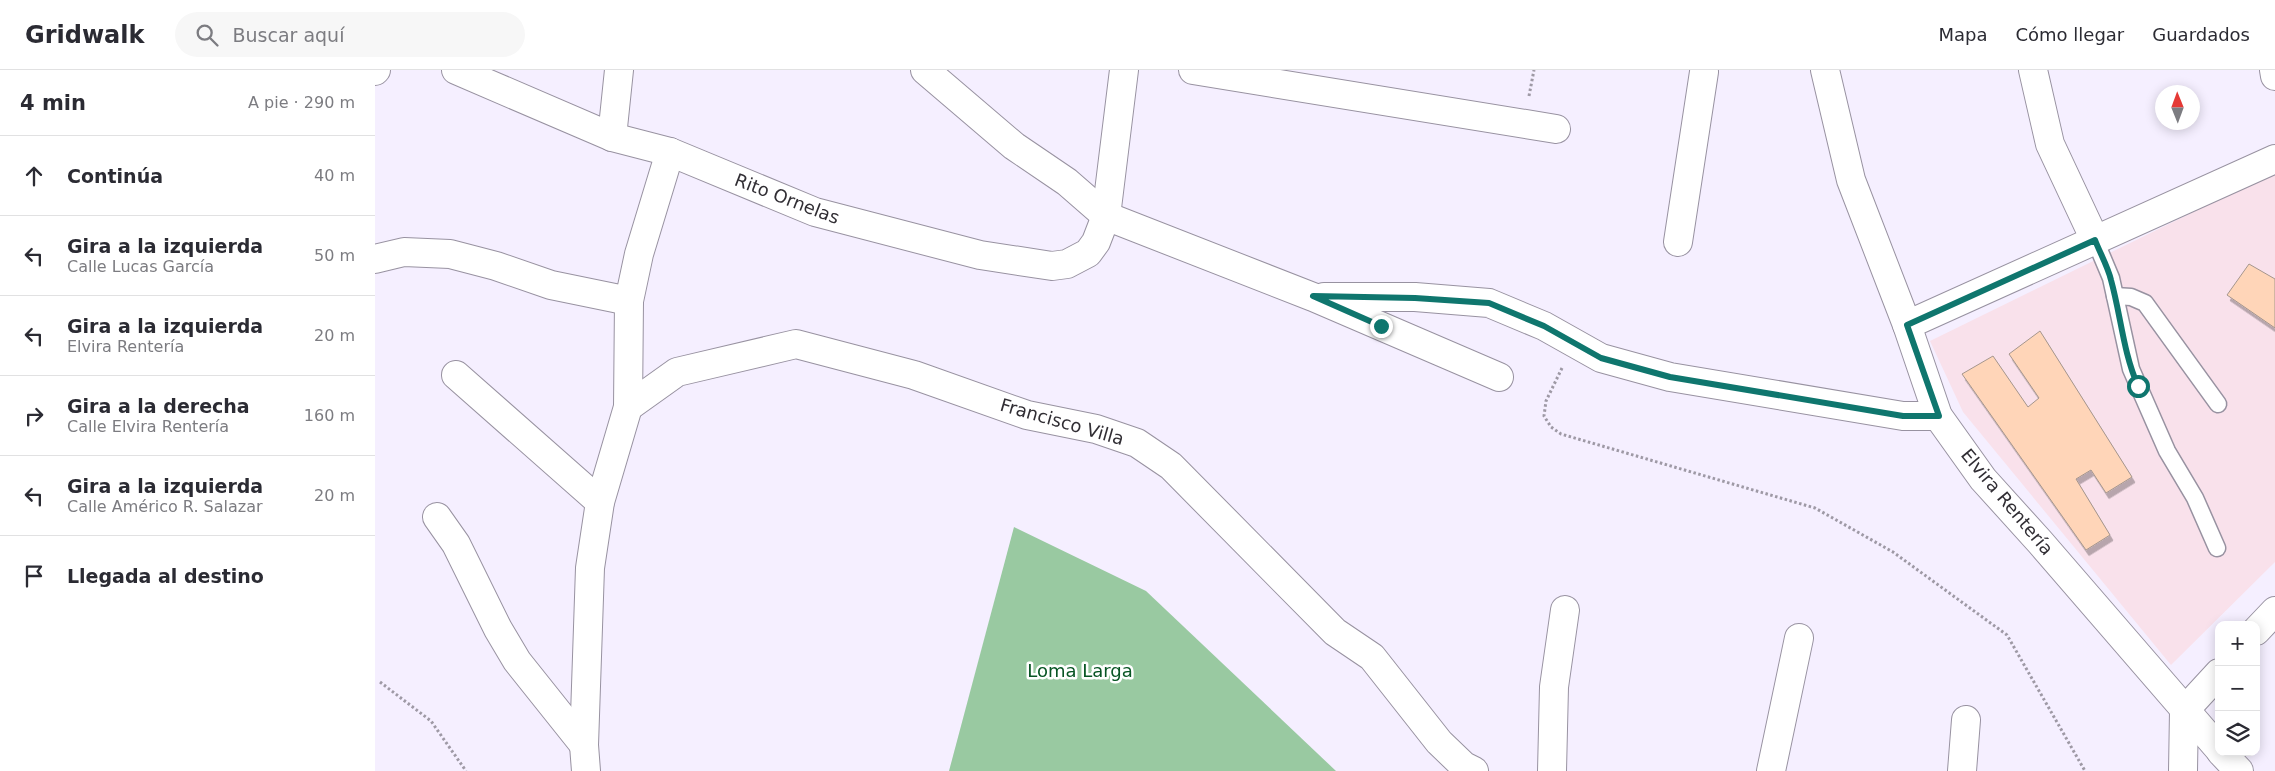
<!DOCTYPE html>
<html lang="es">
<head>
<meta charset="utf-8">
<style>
	:root { --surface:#fff; --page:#f7f7f7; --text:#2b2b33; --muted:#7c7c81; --line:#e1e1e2 }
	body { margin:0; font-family:"DejaVu Sans",sans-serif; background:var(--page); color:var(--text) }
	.controls { position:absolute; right:15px; bottom:15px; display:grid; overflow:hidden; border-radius:10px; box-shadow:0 2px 12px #0003 }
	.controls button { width:45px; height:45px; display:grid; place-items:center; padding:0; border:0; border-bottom:1px solid var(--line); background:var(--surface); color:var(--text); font:25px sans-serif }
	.compass { position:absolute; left:1780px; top:15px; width:45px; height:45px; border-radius:50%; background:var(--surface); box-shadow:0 2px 12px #0003; rotate:359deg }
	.stop { position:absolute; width:15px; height:15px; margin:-11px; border:4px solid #0f766e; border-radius:50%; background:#fff }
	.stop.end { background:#0f766e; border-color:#fff; box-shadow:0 1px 5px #0008 }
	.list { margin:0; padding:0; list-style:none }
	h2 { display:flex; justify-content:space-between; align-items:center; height:65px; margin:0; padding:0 20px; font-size:21px }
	h2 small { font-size:16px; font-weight:400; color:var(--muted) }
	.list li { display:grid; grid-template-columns:32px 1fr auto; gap:15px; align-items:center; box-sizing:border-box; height:80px; padding:0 20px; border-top:1px solid var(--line) }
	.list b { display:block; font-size:19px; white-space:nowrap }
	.list p { margin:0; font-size:16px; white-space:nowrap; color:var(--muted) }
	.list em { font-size:16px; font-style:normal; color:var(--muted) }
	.icon { flex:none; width:28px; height:28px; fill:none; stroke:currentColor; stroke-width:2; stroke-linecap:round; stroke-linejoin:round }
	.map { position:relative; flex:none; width:1900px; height:701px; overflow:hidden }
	header { display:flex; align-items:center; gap:30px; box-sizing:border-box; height:70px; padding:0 25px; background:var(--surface); border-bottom:1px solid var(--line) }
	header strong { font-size:24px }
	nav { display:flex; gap:28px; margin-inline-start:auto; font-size:18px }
	.search { width:350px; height:45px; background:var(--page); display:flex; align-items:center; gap:12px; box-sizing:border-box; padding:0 18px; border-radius:28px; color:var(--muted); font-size:19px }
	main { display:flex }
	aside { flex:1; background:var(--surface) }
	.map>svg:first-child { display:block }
	.education { fill:#f9e1eb }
	.forest { fill:#99c9a1 }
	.building { fill:#ffd5b8; stroke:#a5968d; filter:url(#shadow) }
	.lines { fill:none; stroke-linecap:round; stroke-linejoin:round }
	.lane-casing { stroke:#9892a1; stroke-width:19 }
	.street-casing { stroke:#9892a1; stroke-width:30 }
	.path { stroke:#9e99a5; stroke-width:3; stroke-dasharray:2.5 2.5; stroke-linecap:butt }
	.lane { stroke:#fff; stroke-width:16 }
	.street { stroke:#fff; stroke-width:28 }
	.route { stroke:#0f766e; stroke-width:6 }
	.labels { text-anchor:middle; stroke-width:5; stroke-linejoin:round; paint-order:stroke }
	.street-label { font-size:18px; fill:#312e34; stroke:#fff }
	.park-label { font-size:18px; fill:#085524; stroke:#fff }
</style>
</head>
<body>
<header>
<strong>Gridwalk</strong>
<div class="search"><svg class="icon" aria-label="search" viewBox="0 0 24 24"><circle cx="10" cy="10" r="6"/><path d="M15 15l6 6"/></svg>Buscar aquí</div>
<nav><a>Mapa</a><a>Cómo llegar</a><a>Guardados</a></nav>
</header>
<main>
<aside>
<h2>4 min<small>A pie · 290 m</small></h2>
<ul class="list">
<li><svg class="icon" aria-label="ahead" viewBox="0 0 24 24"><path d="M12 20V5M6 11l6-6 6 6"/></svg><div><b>Continúa</b></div><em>40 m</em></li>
<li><svg class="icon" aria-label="left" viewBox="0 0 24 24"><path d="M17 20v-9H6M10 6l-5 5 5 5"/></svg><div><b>Gira a la izquierda</b><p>Calle Lucas García</p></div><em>50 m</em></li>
<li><svg class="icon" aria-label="left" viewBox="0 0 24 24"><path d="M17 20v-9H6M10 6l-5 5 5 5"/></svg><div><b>Gira a la izquierda</b><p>Elvira Rentería</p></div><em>20 m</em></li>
<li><svg class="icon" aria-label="right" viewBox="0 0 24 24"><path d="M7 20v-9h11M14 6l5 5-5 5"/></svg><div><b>Gira a la derecha</b><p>Calle Elvira Rentería</p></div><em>160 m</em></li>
<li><svg class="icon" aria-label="left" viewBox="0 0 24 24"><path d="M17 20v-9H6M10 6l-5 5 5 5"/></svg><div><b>Gira a la izquierda</b><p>Calle Américo R. Salazar</p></div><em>20 m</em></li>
<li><svg class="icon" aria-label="arrive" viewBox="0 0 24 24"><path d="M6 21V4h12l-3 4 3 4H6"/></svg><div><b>Llegada al destino</b></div></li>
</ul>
</aside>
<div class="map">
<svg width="1900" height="701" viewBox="0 0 1900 701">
	<defs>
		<filter id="shadow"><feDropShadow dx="3" dy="5.5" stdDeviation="0" flood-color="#0004"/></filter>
	</defs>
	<rect width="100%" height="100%" fill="#f5efff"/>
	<polygon class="education" points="1900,102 1900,492 1796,595 1588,342 1555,271"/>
	<polygon class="forest" points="639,457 771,521 961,701 574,701"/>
	<g class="building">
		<polygon points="1874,194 1900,209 1900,258 1852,225"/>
		<polygon points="1665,261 1757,407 1731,423 1716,400 1701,409 1735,465 1711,480 1587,304 1618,286 1653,337 1664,328 1634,284"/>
	</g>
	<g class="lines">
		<g class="lane-casing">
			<g id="lane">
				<polyline points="1720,170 1736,208 1756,299 1792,381 1820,428 1842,478"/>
				<polyline points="1740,226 1756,227 1770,233 1843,334"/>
			</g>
		</g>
		<g class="street-casing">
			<g id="street">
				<polyline points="81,0 237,67 295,82 440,142 605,185 677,196 692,194 713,183 721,172 731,146 749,0"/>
				<polyline points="550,0 639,76 692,112 731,146 938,227 1124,307"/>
				<polyline points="818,0 1181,59"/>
				<polyline points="1450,0 1476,110 1532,255 1563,346 1608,409 1665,472 1844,679"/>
				<polyline points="1658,0 1675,74 1720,170"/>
				<polyline points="1899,0 1900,6"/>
				<polyline points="0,1 1,0"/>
				<polyline points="237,67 244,0"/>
				<polyline points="1303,172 1329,2"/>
				<polyline points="0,189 29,182 75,184 121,196 176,215 254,231"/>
				<polyline points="949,227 1040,227 1114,233 1169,256 1226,288 1295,307 1528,346 1563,346"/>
				<polyline points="1532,255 1900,89"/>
				<polyline points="81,305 225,432"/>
				<polyline points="253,337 302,302 421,274 539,305 652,345 721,359 762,373 796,396 960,562 997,587 1064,672 1089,696 1099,701"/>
				<polyline points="62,447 81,474 123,559 142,591 209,675"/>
				<polyline points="1881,561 1900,541"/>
				<polyline points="1846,682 1864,701"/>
				<polyline points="211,701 209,675 215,498 225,432 253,337 254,231 264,184 295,82"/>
				<polyline points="1177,701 1179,617 1190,540"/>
				<polyline points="1396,701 1424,568"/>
				<polyline points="1587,701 1591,650"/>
				<polyline points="1808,701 1809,641 1844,603"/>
			</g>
		</g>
		<g class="path">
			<polyline points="1154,26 1159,0"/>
			<polyline points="1187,298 1171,331 1169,346 1176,357 1186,364 1440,438 1518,482 1632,565 1710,701"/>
			<polyline points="5,612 56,651 91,701"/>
		</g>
		<use href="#lane" class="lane"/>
		<use href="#street" class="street"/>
	</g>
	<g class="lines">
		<path class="route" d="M1006,256l-68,-30 102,2 74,5 55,23 57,32 69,19 233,39h36l-32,-91 188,-85c5,13 13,27 16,40 10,36 12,72 27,106"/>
	</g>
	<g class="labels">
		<g class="street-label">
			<text transform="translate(412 129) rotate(21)" y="6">Rito Ornelas</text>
			<text transform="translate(687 352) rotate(16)" y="6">Francisco Villa</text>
			<text transform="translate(1632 432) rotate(50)" y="6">Elvira Rentería</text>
		</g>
		<g class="park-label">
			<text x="705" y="607">Loma Larga</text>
		</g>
	</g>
</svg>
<div class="controls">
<button>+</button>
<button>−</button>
<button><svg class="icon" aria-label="layers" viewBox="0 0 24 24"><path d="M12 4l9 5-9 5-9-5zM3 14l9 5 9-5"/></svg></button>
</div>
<svg class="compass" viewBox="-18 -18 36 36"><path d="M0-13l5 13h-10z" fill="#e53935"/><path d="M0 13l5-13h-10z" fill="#7c7c81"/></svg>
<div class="stop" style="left:1763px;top:316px"></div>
<div class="stop end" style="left:1006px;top:256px"></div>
</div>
</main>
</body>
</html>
